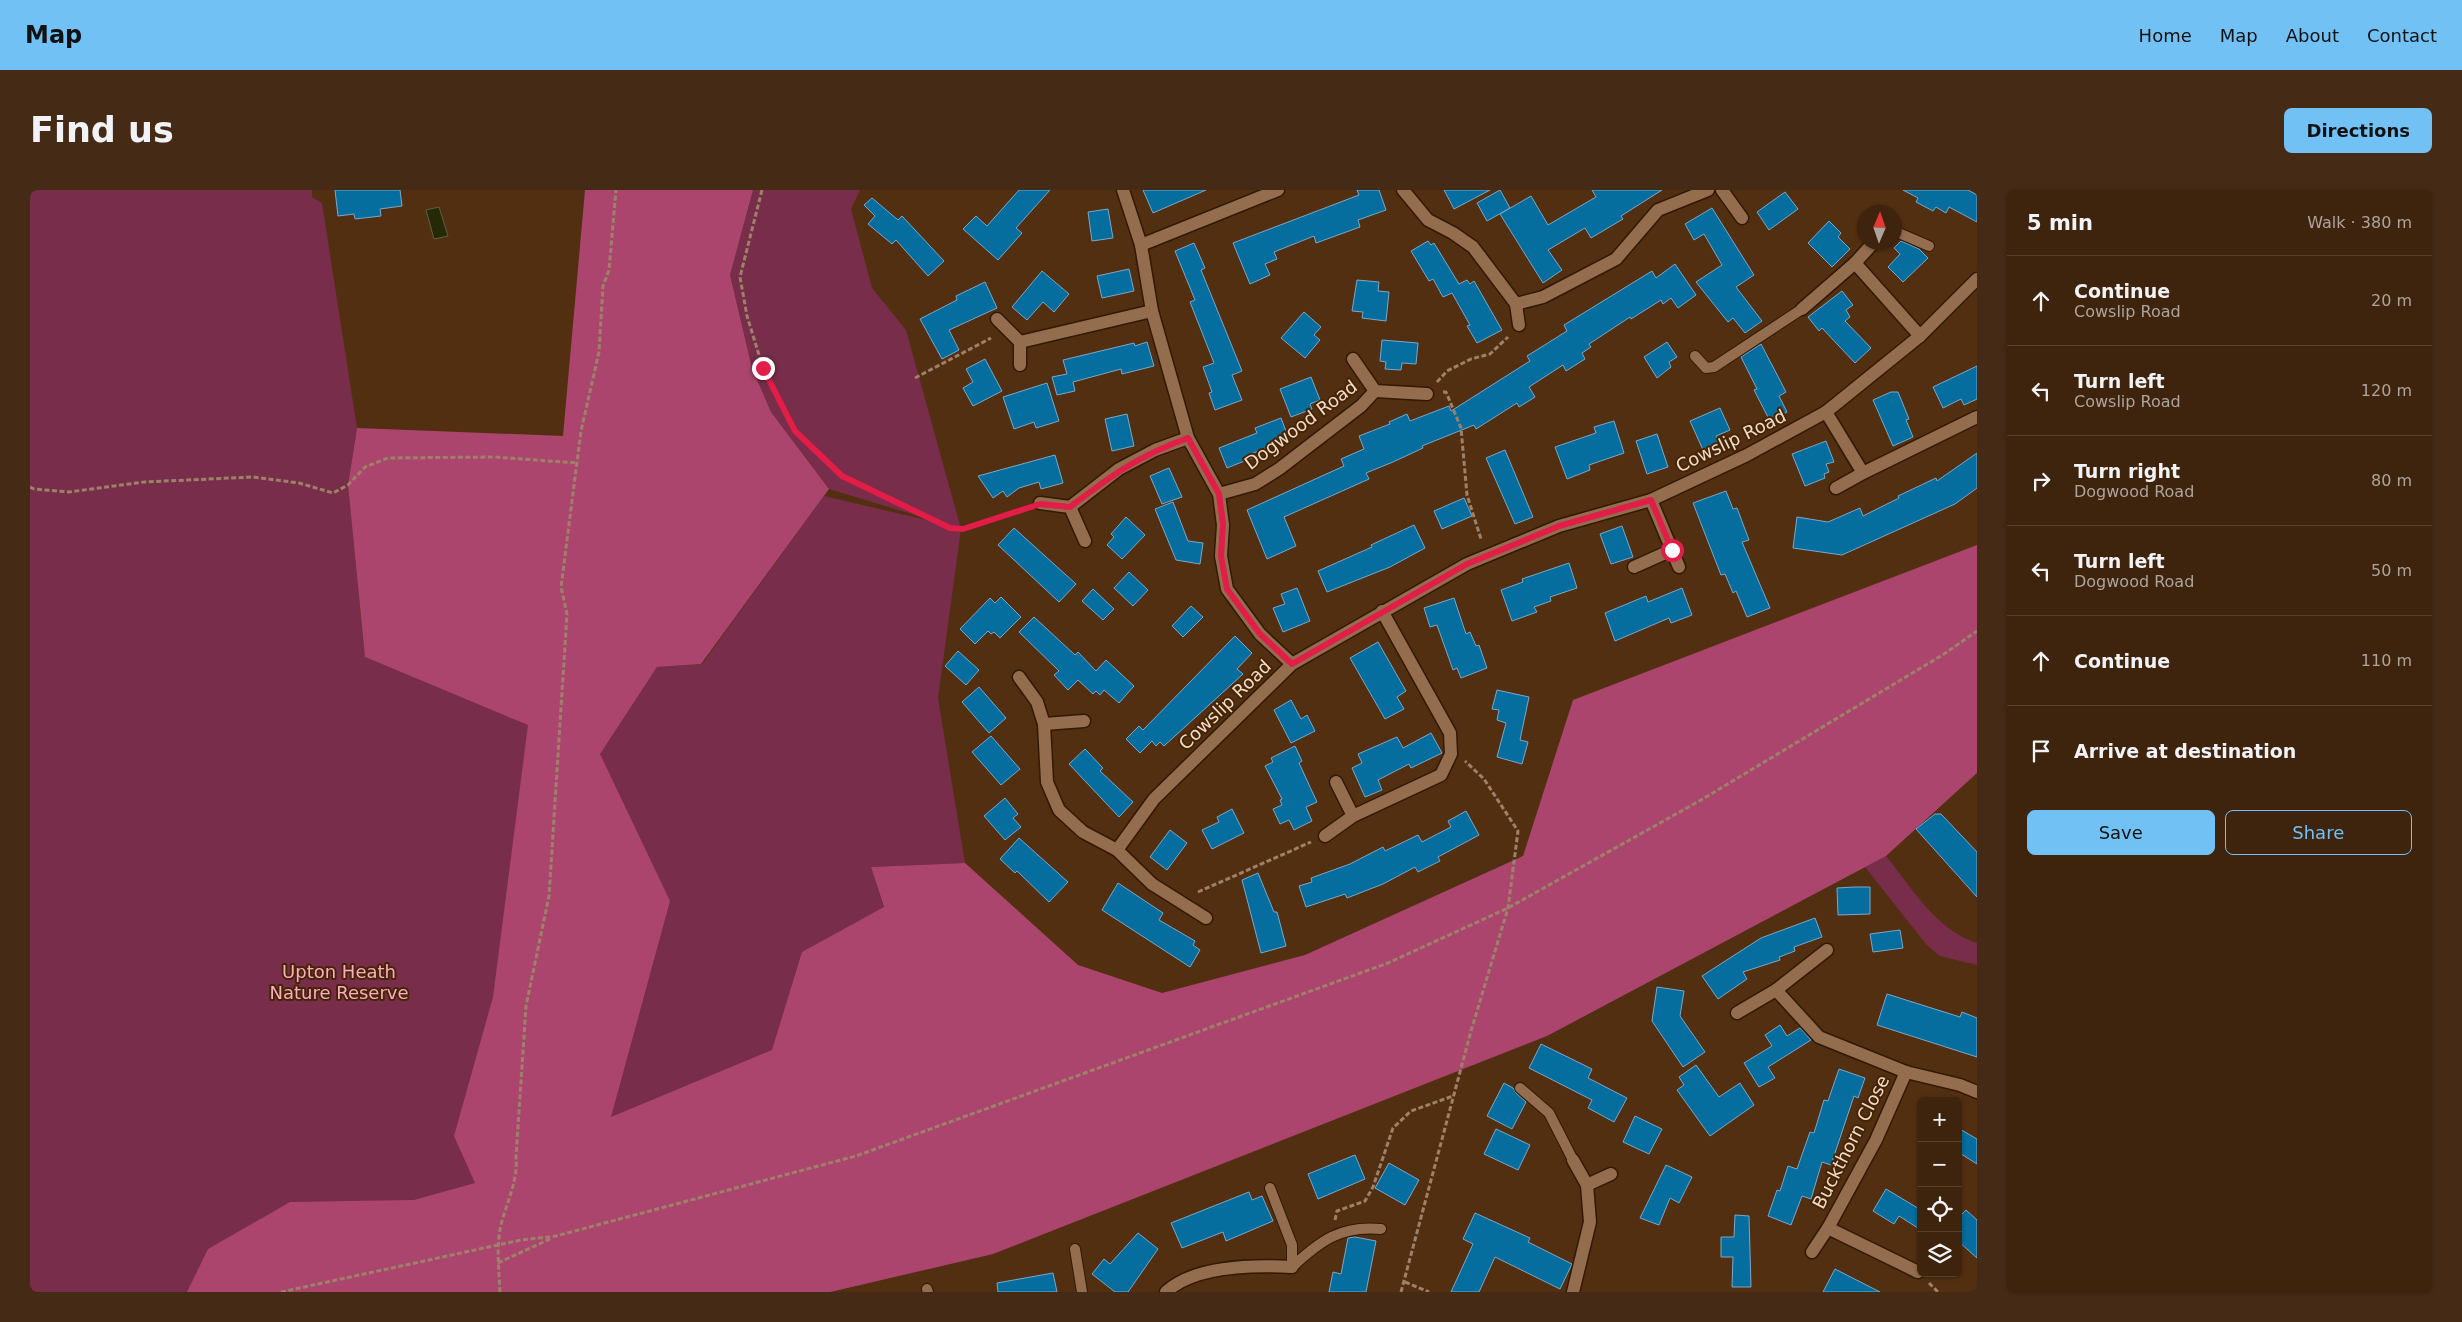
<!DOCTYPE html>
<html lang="en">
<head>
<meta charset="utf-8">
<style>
	:root { --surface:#3e230d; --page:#452b16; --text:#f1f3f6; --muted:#ada49d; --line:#57402e; --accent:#71c1f5 }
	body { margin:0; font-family:"DejaVu Sans",sans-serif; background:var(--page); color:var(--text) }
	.controls { position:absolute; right:15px; bottom:15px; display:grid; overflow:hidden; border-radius:8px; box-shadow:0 1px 4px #0004 }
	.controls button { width:45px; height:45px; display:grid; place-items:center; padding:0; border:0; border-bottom:1px solid var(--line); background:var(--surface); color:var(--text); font:25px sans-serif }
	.compass { position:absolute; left:1827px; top:15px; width:45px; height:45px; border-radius:50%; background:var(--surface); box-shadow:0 1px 4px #0004; rotate:2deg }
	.stop { position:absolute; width:15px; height:15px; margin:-11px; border:4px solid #e11d48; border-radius:50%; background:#fff }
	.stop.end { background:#e11d48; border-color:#fff; box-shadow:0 1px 5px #0008 }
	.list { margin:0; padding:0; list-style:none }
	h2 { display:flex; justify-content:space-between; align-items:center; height:65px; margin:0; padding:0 20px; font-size:21px }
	h2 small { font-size:16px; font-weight:400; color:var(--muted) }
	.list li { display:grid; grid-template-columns:32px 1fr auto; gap:15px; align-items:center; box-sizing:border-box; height:90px; padding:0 20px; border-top:1px solid var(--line) }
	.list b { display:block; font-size:19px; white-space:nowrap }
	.list p { margin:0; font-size:16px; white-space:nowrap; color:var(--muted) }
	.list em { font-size:16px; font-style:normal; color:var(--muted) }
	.actions { display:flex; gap:10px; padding:15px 20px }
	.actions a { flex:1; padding:11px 0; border:1px solid var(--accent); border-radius:8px; text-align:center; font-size:18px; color:var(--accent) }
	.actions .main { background:var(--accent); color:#111 }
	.icon { flex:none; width:28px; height:28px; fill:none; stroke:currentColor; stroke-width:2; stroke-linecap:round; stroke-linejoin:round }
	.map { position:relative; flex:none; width:1947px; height:1102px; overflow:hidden; border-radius:8px }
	header { display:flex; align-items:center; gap:30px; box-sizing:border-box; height:70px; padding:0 25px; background:var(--accent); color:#111 }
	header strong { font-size:24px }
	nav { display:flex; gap:28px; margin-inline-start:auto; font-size:18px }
	.intro { display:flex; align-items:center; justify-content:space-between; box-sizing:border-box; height:120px; padding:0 30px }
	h1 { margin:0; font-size:35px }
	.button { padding:12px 22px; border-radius:8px; background:var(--accent); color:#111; font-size:18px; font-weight:700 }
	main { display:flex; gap:30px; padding:0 30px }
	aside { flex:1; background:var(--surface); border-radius:8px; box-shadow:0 1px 4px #0004 }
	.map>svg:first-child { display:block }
	.green { fill:#782d4a }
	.forest { fill:#ac456d }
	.water { fill:#242a06; stroke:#625f41 }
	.building { fill:#066d9f; stroke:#7ba8c7 }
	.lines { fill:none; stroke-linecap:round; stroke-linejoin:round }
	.service-casing { stroke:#321903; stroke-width:12 }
	.minor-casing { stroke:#321903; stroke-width:15 }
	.path { stroke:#9d8169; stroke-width:3; stroke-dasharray:5 2.5; stroke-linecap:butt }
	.service { stroke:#946d4e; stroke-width:10 }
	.minor { stroke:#946d4e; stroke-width:12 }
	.route { stroke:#e11d48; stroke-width:6 }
	.labels { text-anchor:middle; stroke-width:4; stroke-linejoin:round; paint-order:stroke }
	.street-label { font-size:18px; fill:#f1dbca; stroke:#462505 }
	.park-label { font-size:18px; fill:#fdaac5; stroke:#462505 }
</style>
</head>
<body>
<header>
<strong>Map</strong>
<nav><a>Home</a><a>Map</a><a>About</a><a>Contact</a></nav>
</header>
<div class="intro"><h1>Find us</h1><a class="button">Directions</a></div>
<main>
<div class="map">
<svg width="1947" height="1102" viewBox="0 0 1947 1102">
	<rect width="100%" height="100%" fill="#522f11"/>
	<g class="green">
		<polygon points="0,0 282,0 282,7 292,13 327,238 318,295 335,467 569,564 627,477 672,474 794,306 918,335 799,299 741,222 722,178 700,85 723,0 830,0 821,19 842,98 876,140 931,339 908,508 935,673 841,677 963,1064 800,1102 0,1102"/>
		<path d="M1856,666c26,32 50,74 91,87v22l-37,-9 -14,-12 -61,-77z"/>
	</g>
	<polygon class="forest" points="555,0 723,0 700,85 722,178 741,222 799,299 671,474 627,477 570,564 640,711 581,927 742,860 772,762 854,717 841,677 935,673 1048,775 1132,803 1275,765 1493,666 1543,510 1947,355 1947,583 1856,666 1517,846 963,1064 800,1102 157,1102 178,1059 260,1012 384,1010 445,993 424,946 463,807 498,535 335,467 318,295 327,238 533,246"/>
	<polygon class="water" points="409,17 418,46 404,49 396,20"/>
	<g class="building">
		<polygon points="305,0 370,0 372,16 350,19 351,26 325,29 324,24 308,26"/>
		<polygon points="989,0 1020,0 986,38 992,43 968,70 933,39 946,26 957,36"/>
		<polygon points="1113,0 1176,0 1123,23"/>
		<polygon points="1327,0 1349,0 1356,20 1328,30 1330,37 1286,53 1284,46 1244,62 1247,69 1235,74 1240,85 1220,94 1203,53 1329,5"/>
		<polygon points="1414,0 1460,0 1424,19"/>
		<polygon points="1470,0 1480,18 1457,31 1447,13"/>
		<polygon points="1562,0 1632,0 1591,26 1593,29 1561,48 1555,38 1518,60 1532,80 1513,93 1470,24 1501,6 1518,35 1566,7"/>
		<polygon points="1873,0 1938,0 1947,5 1947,32 1919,17 1916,23 1906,17 1903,21 1886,12 1888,8"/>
		<polygon points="1755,2 1768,19 1739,40 1727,22"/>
		<polygon points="842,8 868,30 872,26 914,71 898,86 866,50 862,54 838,34 845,26 834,15"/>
		<polygon points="1682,18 1724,85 1706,97 1732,131 1715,143 1703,128 1698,132 1666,92 1692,75 1674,44 1664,50 1655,34"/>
		<polygon points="1078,19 1083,48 1062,51 1058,22"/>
		<polygon points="1799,31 1811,43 1808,47 1820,59 1802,77 1778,53"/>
		<polygon points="1398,51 1401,55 1404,53 1429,94 1437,90 1440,94 1444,91 1472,140 1447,153 1437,136 1440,135 1422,103 1413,107 1403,89 1399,91 1381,61"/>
		<polygon points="1871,51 1889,59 1898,68 1873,92 1858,77 1870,64 1864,58"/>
		<polygon points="1164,53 1175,78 1171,80 1212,181 1202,185 1212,210 1185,220 1179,203 1182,202 1173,177 1184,173 1160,112 1165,110 1145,61"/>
		<polygon points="1645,74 1666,105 1648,118 1641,108 1633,114 1631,110 1601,129 1600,127 1559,154 1561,157 1552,163 1555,169 1536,181 1533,175 1499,197 1505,207 1489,217 1487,213 1446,239 1444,235 1392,256 1393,258 1363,272 1336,283 1339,289 1254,327 1266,356 1237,369 1217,320 1314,276 1311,269 1334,259 1329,246 1360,234 1359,232 1377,224 1380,231 1419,216 1421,221 1500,171 1497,166 1537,141 1534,135 1622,81 1626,88"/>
		<polygon points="1099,79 1104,101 1072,108 1067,86"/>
		<polygon points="1012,81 1039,104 1024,122 1013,112 997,130 982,117"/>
		<polygon points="1327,90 1349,92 1348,101 1359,102 1356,131 1332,128 1333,122 1322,121"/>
		<polygon points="955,92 967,118 919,140 929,160 912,169 890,129 927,110 926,106"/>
		<polygon points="1812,101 1823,115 1816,120 1820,127 1815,131 1841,158 1825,173 1792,138 1789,141 1778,127"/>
		<polygon points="1274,122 1291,137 1284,145 1290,150 1275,168 1251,148"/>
		<polygon points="1352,150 1388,153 1386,174 1372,173 1371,180 1355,179 1356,172 1350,171"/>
		<polygon points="1117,152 1124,176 1092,184 1091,179 1043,192 1045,201 1027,205 1022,187 1037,184 1033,170 1104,153 1105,156"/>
		<polygon points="1637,152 1647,167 1639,172 1641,177 1627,188 1614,167"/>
		<polygon points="1731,154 1756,202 1749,206 1757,222 1740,231 1724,200 1727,199 1711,167"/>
		<polygon points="955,169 972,201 943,216 933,198 943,192 936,179"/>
		<polygon points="1947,176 1947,209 1934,215 1931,209 1913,218 1903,197"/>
		<polygon points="1281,187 1290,210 1280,214 1282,219 1261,227 1250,199"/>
		<polygon points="1017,193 1029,231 1006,238 1004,232 984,239 973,207"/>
		<polygon points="1861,202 1868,202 1879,229 1876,230 1883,247 1863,256 1843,210"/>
		<polygon points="1690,218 1700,240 1686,246 1689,252 1673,260 1660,231"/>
		<polygon points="1097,224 1104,256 1082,261 1075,229"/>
		<polygon points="1251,228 1259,249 1221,264 1222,268 1197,278 1189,258 1227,243 1225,238"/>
		<polygon points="1584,231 1594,263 1559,275 1560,280 1537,289 1525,257 1566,243 1564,237"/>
		<polygon points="1627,244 1638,277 1617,284 1606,251"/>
		<polygon points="1796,251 1804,272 1796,274 1799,282 1794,284 1795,288 1775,296 1762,264"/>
		<polygon points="1475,260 1503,327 1485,334 1456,268"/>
		<polygon points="1947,263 1947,298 1925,314 1812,365 1763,358 1767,327 1798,332 1830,318 1833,326 1869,308 1868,306 1906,288 1907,291"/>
		<polygon points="1025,265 1033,293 1011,299 1009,292 989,298 977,307 973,301 963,308 948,286"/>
		<polygon points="1139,278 1152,307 1132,314 1120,286"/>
		<polygon points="1696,301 1703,319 1707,318 1719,350 1712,352 1740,418 1717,427 1706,401 1703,403 1695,384 1691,385 1663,313"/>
		<polygon points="1434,308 1442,326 1412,339 1404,321"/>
		<polygon points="1143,312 1158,351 1173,353 1170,374 1146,370 1125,319"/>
		<polygon points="1096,327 1115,345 1092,369 1077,355 1084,347 1081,344"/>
		<polygon points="1384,335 1395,358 1360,377 1297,402 1288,381 1342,357 1341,355"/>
		<polygon points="1592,336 1603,367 1581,374 1570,344"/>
		<polygon points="984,338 1046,394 1029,412 968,355"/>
		<polygon points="1539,373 1547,398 1520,407 1521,411 1504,417 1507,422 1482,431 1471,400 1493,392 1492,389"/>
		<polygon points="1099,382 1118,400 1103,416 1084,398"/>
		<polygon points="1267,398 1280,431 1253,442 1243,418 1255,414 1251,404"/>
		<polygon points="1652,398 1662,425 1641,433 1639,428 1585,451 1575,423 1616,406 1618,412"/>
		<polygon points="1063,399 1084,419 1073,430 1052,411"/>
		<polygon points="971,407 991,427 970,448 964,442 961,444 958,441 945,454 930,439 960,408 965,413"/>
		<polygon points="1424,408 1436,444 1440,442 1446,456 1449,455 1457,478 1431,488 1427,478 1423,480 1407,435 1400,437 1394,418"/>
		<polygon points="1161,416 1173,427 1153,447 1142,436"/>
		<polygon points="1004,427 1045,465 1048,462 1066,481 1076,470 1104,496 1089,513 1074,500 1070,505 1066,501 1063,504 1048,490 1038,500 1024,485 1029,481 989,442"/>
		<polygon points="1205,446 1222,463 1207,479 1213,484 1134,556 1130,552 1126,556 1122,551 1110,563 1096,549 1109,536 1113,540"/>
		<polygon points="1348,452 1376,501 1367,507 1374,519 1355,529 1320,468"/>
		<polygon points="928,461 949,480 936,495 915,476"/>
		<polygon points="949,497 976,528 959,543 932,512"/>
		<polygon points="1467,500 1499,507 1490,550 1498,552 1492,574 1467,567 1476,533 1467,530 1469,520 1462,519"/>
		<polygon points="1261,510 1271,529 1277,525 1285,541 1261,553 1244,520"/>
		<polygon points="1401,543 1412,563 1381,578 1379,574 1348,590 1352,600 1335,607 1322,578 1332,573 1328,564 1367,547 1373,558"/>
		<polygon points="961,546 990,579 971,595 942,562"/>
		<polygon points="1265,556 1272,571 1269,573 1287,612 1276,617 1282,631 1264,640 1259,630 1250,634 1243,619 1252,615 1250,610 1252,609 1235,576 1243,572 1241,568"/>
		<polygon points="1055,559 1073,578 1070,581 1103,612 1089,627 1039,574"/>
		<polygon points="975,608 988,624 983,628 991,637 975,650 954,626"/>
		<polygon points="1202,619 1214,643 1182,659 1172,640 1189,632 1187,627"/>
		<polygon points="1436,621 1449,645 1408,667 1410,671 1388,682 1385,677 1353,694 1317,708 1315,704 1276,717 1269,696 1282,692 1281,688 1320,674 1353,657 1355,661 1388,645 1392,652 1421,637 1418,631"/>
		<polygon points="1905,624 1911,624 1947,662 1947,707 1886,639"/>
		<polygon points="1140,640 1157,653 1137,680 1120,667"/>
		<polygon points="989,648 1038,692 1019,712 987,681 985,683 970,669"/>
		<polygon points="1228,683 1244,722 1247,722 1256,756 1231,763 1212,690"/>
		<polygon points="1088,693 1133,723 1129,730 1165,751 1163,755 1170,760 1160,777 1072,720"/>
		<polygon points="1824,697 1840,697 1840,724 1808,725 1807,698"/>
		<polygon points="1785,728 1792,747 1764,757 1765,761 1749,767 1750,770 1713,782 1717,789 1688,809 1672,786 1731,748"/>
		<polygon points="1870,740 1873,758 1843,762 1840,744"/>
		<polygon points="1627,797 1654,801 1650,826 1675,862 1653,877 1622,831"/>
		<polygon points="1857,804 1930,827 1932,822 1947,828 1947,867 1847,835"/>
		<polygon points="1750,835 1757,846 1770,838 1781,850 1738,877 1745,888 1729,897 1714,873 1742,856 1735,845"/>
		<polygon points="1511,854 1562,879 1558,888 1597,908 1584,932 1558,918 1562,910 1499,878"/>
		<polygon points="1666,875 1689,907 1710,893 1724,915 1680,946 1647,900 1654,895 1649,887"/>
		<polygon points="1809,879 1835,888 1828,908 1824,906 1801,975 1792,972 1781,1009 1772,1006 1761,1035 1738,1026 1747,1000 1750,1001 1758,976 1767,979 1780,942 1784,943 1794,910 1798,911"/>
		<polygon points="1474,893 1483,898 1486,903 1496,912 1482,939 1457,926"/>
		<polygon points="1605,926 1632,939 1619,964 1593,952"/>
		<polygon points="1928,938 1947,949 1947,974 1928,962"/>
		<polygon points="1466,939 1500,955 1488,980 1454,964"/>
		<polygon points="1325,965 1335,989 1288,1009 1278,984"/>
		<polygon points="1359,973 1389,990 1375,1015 1345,998"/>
		<polygon points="1636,975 1662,987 1649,1013 1640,1008 1629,1035 1610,1028"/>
		<polygon points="1856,999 1891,1020 1891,1040 1869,1026 1864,1034 1843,1021"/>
		<polygon points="1219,1002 1222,1010 1232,1006 1243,1031 1196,1051 1193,1042 1152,1058 1141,1033"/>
		<polygon points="1936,1020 1947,1030 1947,1068 1928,1051 1928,1028"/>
		<polygon points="1445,1023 1500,1048 1498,1052 1542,1074 1530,1099 1465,1067 1449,1102 1421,1102 1443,1054 1433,1049"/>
		<polygon points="1705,1025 1719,1026 1721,1097 1702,1097 1703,1067 1691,1067 1691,1047 1704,1047"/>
		<polygon points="1108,1043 1128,1059 1098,1102 1085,1102 1062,1084 1074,1069 1080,1074"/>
		<polygon points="1325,1047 1346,1051 1336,1102 1299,1102 1303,1082 1311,1084 1318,1048"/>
		<polygon points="1805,1079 1850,1102 1793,1102"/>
		<polygon points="1023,1083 1027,1102 968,1102 967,1093"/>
	</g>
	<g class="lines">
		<g class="service-casing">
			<g id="service">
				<polyline points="1864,41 1899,56"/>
				<polyline points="1665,166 1676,178 1684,177 1772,119"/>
				<polyline points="1490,898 1519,923 1543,970"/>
				<polyline points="1240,998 1262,1055 1262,1077"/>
				<polyline points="1045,1059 1052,1102"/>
				<path d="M1262,1077c28,-26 49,-42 89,-38"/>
				<polyline points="897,1099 898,1102"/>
			</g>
		</g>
		<g class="minor-casing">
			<g id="minor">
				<polyline points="1093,0 1111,55 1122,121 1158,248 1189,304 1193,335 1191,366 1197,399 1230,444 1262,474"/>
				<polyline points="1373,0 1398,30 1423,43 1443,57 1486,114 1513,107 1586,69 1628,20 1678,0"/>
				<polyline points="1692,0 1712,28"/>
				<polyline points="1111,55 1248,0"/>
				<polyline points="1825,73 1890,146"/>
				<polyline points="1486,114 1489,135"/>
				<polyline points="1772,119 1825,73 1844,52"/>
				<polyline points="967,129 990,152 990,175"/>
				<polyline points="990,152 1122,121"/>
				<polyline points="1323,169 1345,201 1397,204"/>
				<polyline points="1796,222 1833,283 1947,227"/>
				<polyline points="1806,298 1833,283"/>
				<polyline points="1189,304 1225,294 1249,279 1331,216 1345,201"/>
				<polyline points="1621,310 1649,377"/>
				<polyline points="1010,313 1040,317 1055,351"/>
				<polyline points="1040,317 1089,279 1125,260 1158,248"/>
				<polyline points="1604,377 1642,360"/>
				<polyline points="989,487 1007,512 1014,534 1054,531"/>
				<polyline points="1014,534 1017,592 1029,620 1053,642 1087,660 1122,694 1176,728"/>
				<polyline points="1306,592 1323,626"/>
				<polyline points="1295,646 1323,626 1411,585 1421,564 1420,543 1352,421"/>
				<polyline points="1087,660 1124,609 1262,474 1437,374 1529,336 1621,310 1717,265 1796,222 1890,146 1947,89"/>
				<polyline points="1746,800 1789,847 1876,882 1930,895 1947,902"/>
				<polyline points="1707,823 1746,800 1797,760"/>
				<polyline points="1876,882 1846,950 1798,1038 1888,1082"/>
				<polyline points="1557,995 1581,984"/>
				<polyline points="1782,1062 1798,1038"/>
				<path d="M1136,1102c29,-27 88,-27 126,-25"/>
				<polyline points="1543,1102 1560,1032 1557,995 1543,970"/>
			</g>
		</g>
		<g class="path">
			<polyline points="732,0 710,87 717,126 733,178 765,241 812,286 921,338 933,339 997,318"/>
			<polyline points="885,188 961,148"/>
			<polyline points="1407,192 1417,181 1441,169 1460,164 1478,147"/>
			<polyline points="1413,202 1416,202 1431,238 1437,305 1451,349"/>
			<polyline points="0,297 4,299 39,302 114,292 223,287 269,293 303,303 318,295 335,277 358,268 464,267 547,273"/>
			<polyline points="1168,702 1281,652"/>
			<polyline points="1305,1030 1307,1021 1335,1011 1343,997 1363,938 1381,921 1423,906"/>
			<polyline points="468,1073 522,1048"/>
			<polyline points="1375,1092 1399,1102"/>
			<polyline points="1899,1093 1908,1102"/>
			<polyline points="251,1102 491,1050 526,1046 826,966 1358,773 1478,718 1671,610 1914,464 1947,441"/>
			<path d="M470,1102c-1,-22 -4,-46 1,-67 6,-24 17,-44 15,-68l10,-151 23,-110 18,-282 -6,-27 20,-156 18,-79 4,-66 6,-16 7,-80"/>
			<polyline points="1371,1102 1441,841 1478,718 1488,641 1454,589 1435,571"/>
		</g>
		<use href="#service" class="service"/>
		<use href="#minor" class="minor"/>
	</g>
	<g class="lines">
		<path class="route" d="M733,178l32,63 47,45 108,52 13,1 77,-25 30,3c42,-32 68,-51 118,-69l31,56 4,30 -2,32 6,33 33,45 32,30 175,-100 92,-38 92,-26 21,50"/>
	</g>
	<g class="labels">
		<g class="street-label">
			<text transform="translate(1271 235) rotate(-37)" y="6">Dogwood Road</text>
			<text transform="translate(1701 251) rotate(-26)" y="6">Cowslip Road</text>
			<text transform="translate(1195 515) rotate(-44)" y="6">Cowslip Road</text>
			<text transform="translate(1821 952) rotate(-63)" y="6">Buckthorn Close</text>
		</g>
		<g class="park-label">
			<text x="309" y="788">Upton Heath<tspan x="309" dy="21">Nature Reserve</tspan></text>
		</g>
	</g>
</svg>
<div class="controls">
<button>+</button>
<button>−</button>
<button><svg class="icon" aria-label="locate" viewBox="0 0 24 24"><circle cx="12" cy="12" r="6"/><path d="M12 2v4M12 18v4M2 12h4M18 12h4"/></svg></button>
<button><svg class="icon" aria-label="layers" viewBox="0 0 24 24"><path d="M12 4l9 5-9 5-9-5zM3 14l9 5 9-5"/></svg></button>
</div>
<svg class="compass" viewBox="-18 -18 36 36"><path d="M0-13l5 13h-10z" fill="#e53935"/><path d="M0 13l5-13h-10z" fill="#ada49d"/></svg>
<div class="stop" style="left:1642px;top:360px"></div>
<div class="stop end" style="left:733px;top:178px"></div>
</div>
<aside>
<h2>5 min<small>Walk · 380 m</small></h2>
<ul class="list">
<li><svg class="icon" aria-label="ahead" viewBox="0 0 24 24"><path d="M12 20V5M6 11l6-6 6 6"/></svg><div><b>Continue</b><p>Cowslip Road</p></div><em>20 m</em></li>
<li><svg class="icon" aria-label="left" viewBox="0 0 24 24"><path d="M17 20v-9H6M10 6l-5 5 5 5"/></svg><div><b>Turn left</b><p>Cowslip Road</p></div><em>120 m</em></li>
<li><svg class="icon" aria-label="right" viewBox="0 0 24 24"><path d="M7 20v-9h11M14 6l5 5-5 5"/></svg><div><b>Turn right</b><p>Dogwood Road</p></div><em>80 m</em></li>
<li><svg class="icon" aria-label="left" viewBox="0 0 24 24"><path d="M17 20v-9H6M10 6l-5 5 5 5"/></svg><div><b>Turn left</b><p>Dogwood Road</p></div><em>50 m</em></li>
<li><svg class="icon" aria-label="ahead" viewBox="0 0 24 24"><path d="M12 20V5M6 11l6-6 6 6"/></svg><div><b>Continue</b></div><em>110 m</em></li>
<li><svg class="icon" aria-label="arrive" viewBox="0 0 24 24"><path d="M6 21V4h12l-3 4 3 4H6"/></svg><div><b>Arrive at destination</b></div></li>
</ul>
<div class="actions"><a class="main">Save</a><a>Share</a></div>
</aside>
</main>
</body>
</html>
